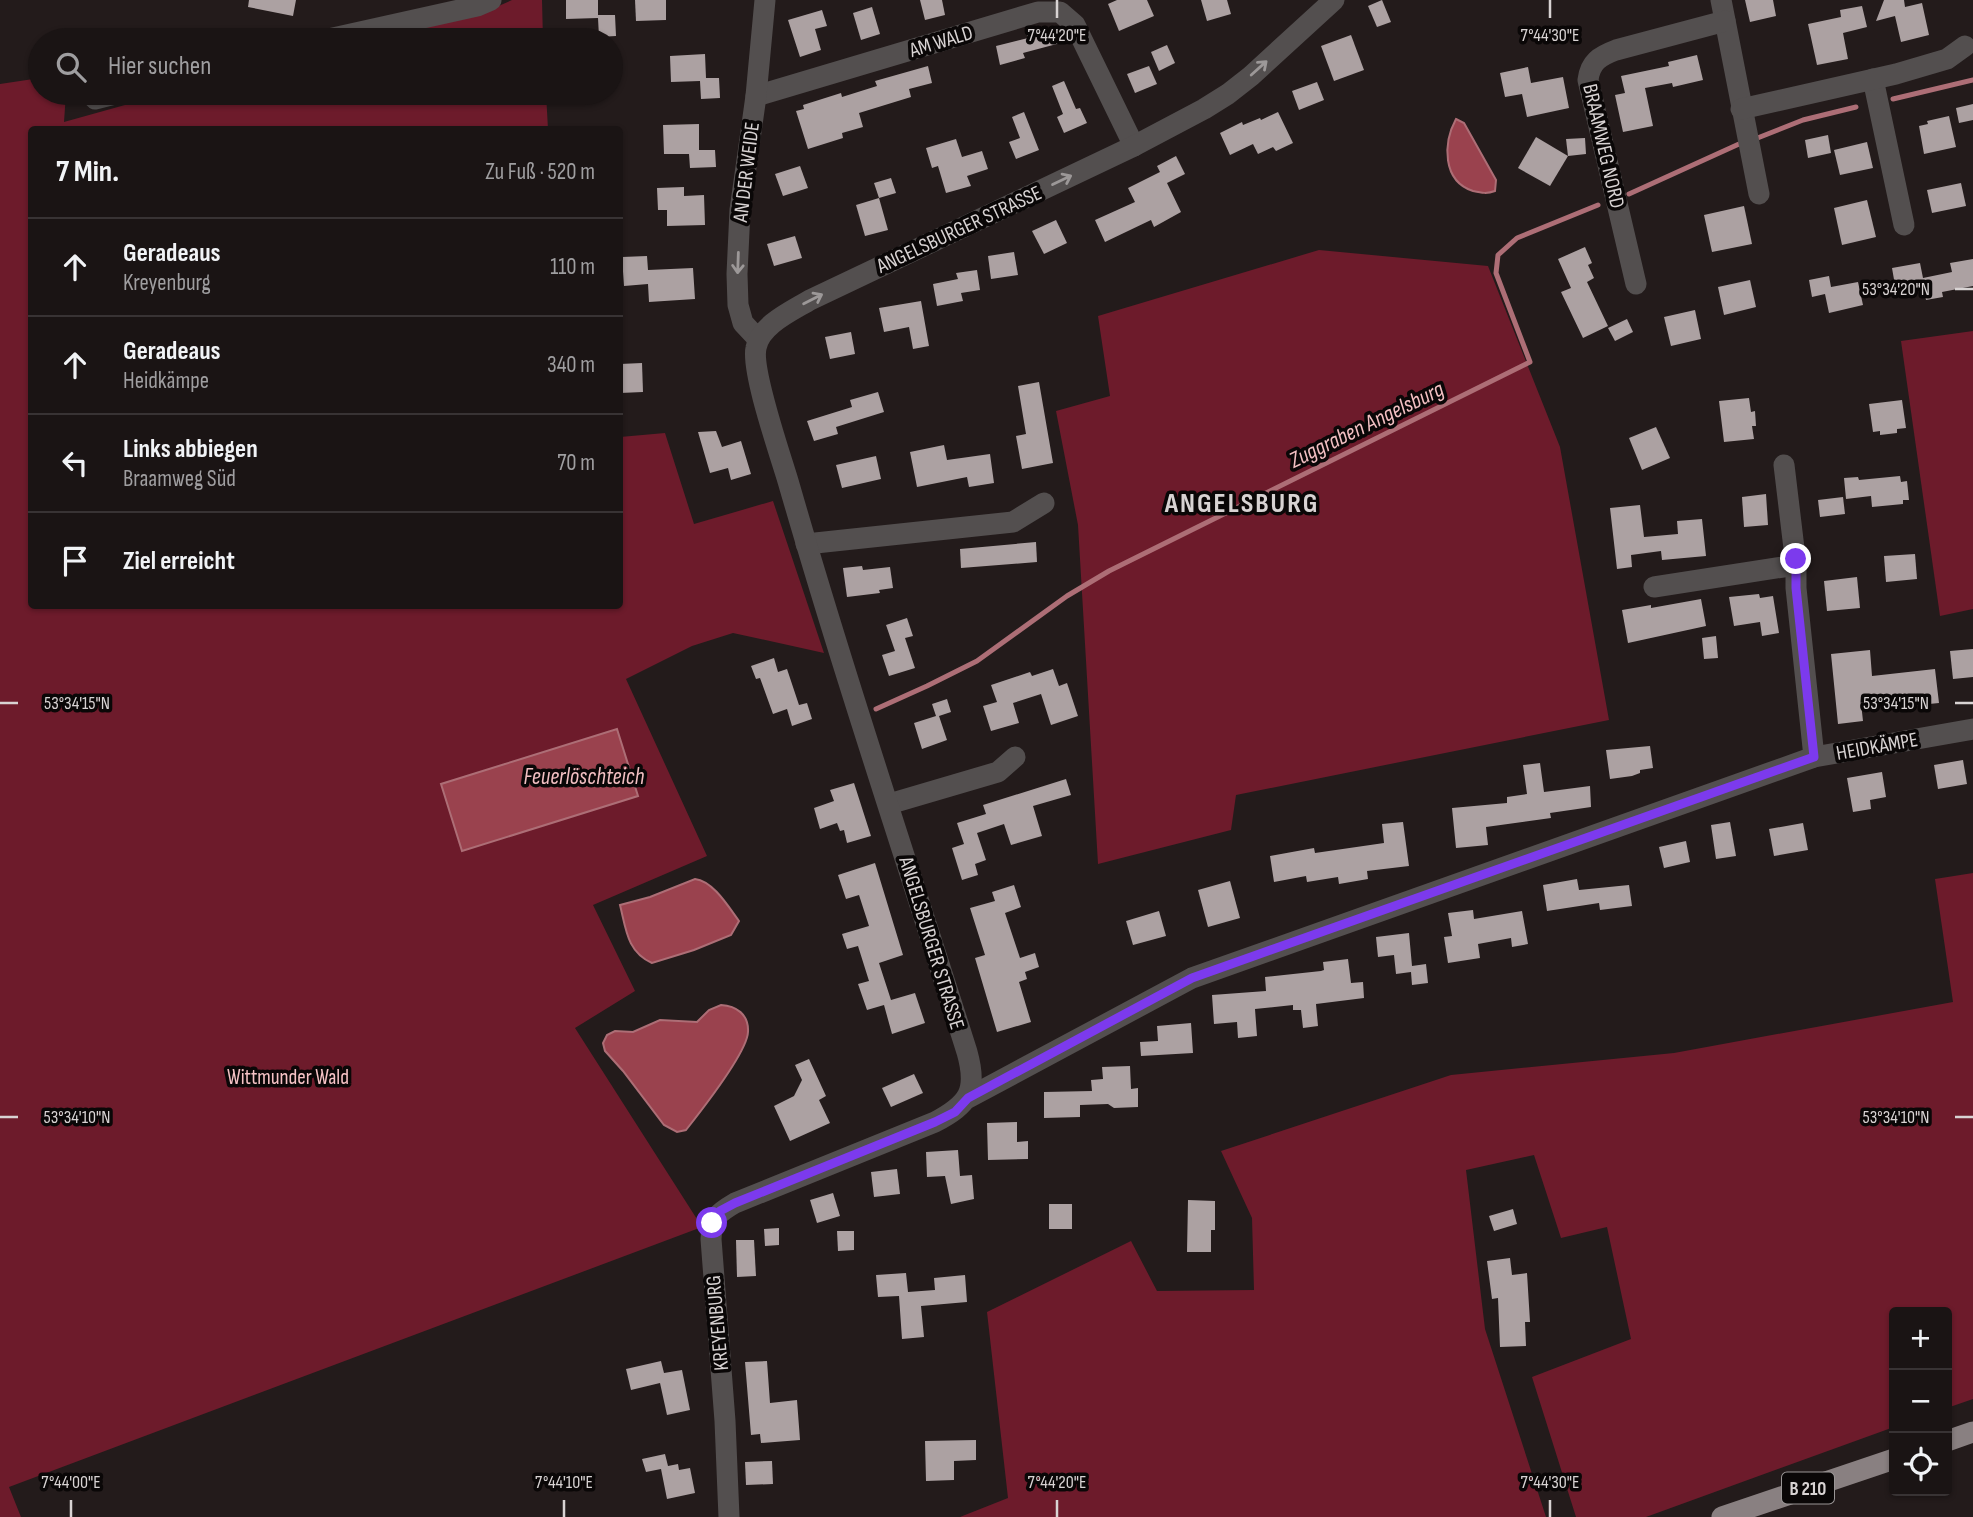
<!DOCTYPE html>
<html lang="de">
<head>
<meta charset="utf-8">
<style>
	:root { --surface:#1a1414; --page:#231d1d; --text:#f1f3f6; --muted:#9f9ea0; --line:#383334 }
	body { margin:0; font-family:"Sofia Sans Condensed",sans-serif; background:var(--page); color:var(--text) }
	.controls { position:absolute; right:21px; bottom:21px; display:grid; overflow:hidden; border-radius:7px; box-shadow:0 2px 5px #0004 }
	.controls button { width:63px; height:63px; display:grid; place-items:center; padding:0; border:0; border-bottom:2px solid var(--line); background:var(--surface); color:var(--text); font:35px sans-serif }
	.stop { position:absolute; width:21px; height:21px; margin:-16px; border:5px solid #7c3aed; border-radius:50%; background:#fff }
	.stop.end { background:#7c3aed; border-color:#fff; box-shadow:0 2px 7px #0008 }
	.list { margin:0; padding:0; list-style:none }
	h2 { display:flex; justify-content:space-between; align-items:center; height:91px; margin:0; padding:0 28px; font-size:30px }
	h2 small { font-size:23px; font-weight:400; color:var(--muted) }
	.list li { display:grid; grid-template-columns:46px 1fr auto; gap:21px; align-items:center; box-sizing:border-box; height:98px; padding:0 28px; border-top:2px solid var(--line) }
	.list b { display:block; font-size:26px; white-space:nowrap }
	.list p { margin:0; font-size:23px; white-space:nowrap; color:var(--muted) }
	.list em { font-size:23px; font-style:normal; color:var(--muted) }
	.icon { flex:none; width:38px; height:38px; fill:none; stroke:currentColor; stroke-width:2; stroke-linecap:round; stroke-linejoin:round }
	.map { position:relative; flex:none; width:1973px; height:1517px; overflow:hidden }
	.search { position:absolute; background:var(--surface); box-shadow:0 2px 5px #0004; left:28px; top:28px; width:595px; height:77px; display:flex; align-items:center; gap:18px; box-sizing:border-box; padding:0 24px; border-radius:38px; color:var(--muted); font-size:26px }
	.panel { position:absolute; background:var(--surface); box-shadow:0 2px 5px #0004; left:28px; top:126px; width:595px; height:483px; border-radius:7px }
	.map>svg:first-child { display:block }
	.green { fill:#6d1b2b }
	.water { fill:#9a424e; stroke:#ad6e76; stroke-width:2 }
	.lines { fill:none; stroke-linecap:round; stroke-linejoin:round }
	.stream { stroke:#ad6e76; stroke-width:5 }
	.building { fill:#aca1a2 }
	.minor { stroke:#534f4f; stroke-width:21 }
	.major { stroke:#898081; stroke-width:21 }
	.oneway { stroke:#9c9898 }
	.route { stroke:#7c3aed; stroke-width:9 }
	.ticks { fill:none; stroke:#d8d3d3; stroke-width:2.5 }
	.labels { text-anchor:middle; stroke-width:7; stroke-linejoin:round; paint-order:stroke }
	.shield { fill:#0a0707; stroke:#9a9696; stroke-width:2 }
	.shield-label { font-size:19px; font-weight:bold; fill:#d8d3d3 }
	.street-label { font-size:21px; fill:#d8d3d3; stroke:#0a0707 }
	.park-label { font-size:21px; fill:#f6c3c6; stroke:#0a0707 }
	.water-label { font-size:23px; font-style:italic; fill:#f2bfc2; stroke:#0a0707 }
	.district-label { font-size:28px; font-weight:bold; letter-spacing:2px; fill:#d8d3d3; stroke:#0a0707 }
	.ticks-label { font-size:18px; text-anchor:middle; fill:#d8d3d3; stroke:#0a0707; stroke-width:7; stroke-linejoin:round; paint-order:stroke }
</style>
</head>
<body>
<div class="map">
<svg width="1973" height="1517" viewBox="0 0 1973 1517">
	<rect width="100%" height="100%" fill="#231b1b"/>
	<g class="green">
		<polygon points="512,0 542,0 543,40 369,40 485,12"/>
		<polygon points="40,78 40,93 66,93 64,122 168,93 546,93 548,129 32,130 32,606 620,606 620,437 665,433 694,524 773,501 824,653 733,633 692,646 626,679 707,856 593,905 635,991 575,1028 702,1227 9,1487 21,1517 0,1517 0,84"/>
		<polygon points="1319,250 1488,266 1560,447 1609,720 1236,795 1231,830 1098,864 1078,525 1056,411 1110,396 1098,316"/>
		<polygon points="1973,331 1973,609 1940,616 1901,341"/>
		<polygon points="1973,873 1973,1399 1947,1408 1947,1312 1894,1312 1894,1427 1646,1517 1576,1517 1532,1377 1631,1339 1607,1227 1561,1238 1534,1155 1466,1170 1485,1329 1546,1517 960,1517 1008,1498 987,1312 1131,1241 1157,1291 1254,1290 1252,1218 1221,1151 1451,1075 1674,1053 1953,1002 1935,879"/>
	</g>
	<g class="water">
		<path d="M1456,119l8,4 32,57 -1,11c-8,3 -13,2 -22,0 -31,-10 -30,-48 -17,-72z"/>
		<polygon points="617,729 638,796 462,851 441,784"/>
		<path d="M695,879c18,2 33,27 44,42l-8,14 -37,15 -42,13c-25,-11 -26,-34 -32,-58l30,-8z"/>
		<path d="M721,1005c15,1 28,9 27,27 -1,21 -47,79 -62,98l-9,2 -13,-7 -41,-54 -18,-20 -2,-8 4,-8 8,-4 18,1 27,-12 37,2 12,-12z"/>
	</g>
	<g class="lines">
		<g class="stream">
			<polyline points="1893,99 1973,80"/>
			<polyline points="1755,139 1803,120 1856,107"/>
			<polyline points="1629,194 1739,144"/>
			<polyline points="876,709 927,686 977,661 1067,596 1109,571 1530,362 1496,273 1498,255 1517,238 1598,205"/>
		</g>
	</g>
	<g class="building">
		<polygon points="249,0 296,0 293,16 248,7"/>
		<polygon points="566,0 598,0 598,15 615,15 616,36 599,37 598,18 566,19"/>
		<polygon points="635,0 666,0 666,20 636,21"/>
		<polygon points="920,0 942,0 945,15 925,20"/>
		<polygon points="1117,0 1147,0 1154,16 1119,31 1108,4"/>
		<polygon points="1201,0 1227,0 1231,14 1207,21"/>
		<polygon points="1382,0 1391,22 1377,27 1368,6"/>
		<polygon points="1745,0 1773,0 1776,16 1750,22"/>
		<polygon points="1884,0 1904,0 1905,7 1922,3 1929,35 1901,42 1895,16 1876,21"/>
		<polygon points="1862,6 1867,27 1843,33 1848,59 1817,65 1808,24 1841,17 1840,10"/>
		<polygon points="872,7 880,34 861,40 853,13"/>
		<polygon points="822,10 827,26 815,29 821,50 800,57 788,20"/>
		<polygon points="1060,30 1068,41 1023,53 1025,58 1000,65 996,46 1028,38 1027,35 1043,31 1043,34"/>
		<polygon points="1351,35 1364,70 1334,81 1321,46"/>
		<polygon points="1167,45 1175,63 1159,71 1151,52"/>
		<polygon points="705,54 706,78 719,78 720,98 701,99 700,81 671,82 670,56"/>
		<polygon points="1697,55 1703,80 1673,87 1672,83 1645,88 1653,126 1623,132 1615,95 1625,93 1621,76 1669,66 1668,62"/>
		<polygon points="928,66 932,83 909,89 911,97 859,113 863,127 842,133 843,138 808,149 796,111 804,109 803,105 841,93 842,97 877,86 875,81"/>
		<polygon points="1149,66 1157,84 1135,93 1127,74"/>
		<polygon points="1528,67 1531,83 1563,77 1569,108 1527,117 1522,94 1505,97 1500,73"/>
		<polygon points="1064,81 1076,109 1080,108 1087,123 1064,133 1057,117 1063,114 1052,86"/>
		<polygon points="1317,82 1324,100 1299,110 1292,91"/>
		<polygon points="1973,104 1973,120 1959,123 1956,108"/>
		<polygon points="1024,112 1039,150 1016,159 1009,142 1020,138 1012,117"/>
		<polygon points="1278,112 1293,143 1276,151 1273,147 1258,154 1253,144 1230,155 1220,133 1242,122 1243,125 1260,118 1261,120"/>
		<polygon points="1949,116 1956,147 1924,154 1919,126 1928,124 1927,121"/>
		<polygon points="699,124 699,150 715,150 716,167 690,168 689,154 664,154 663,125"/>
		<polygon points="1828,135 1831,153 1808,158 1805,140"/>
		<polygon points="1536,137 1568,156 1550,186 1518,168"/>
		<polygon points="1585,138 1586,154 1568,156 1566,139"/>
		<polygon points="956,139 962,157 982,151 988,169 967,176 971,186 946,193 938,166 932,168 926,148"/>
		<polygon points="1867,142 1873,168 1840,175 1834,150"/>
		<polygon points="1176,156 1185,174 1167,183 1181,212 1154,227 1151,220 1105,242 1095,220 1135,202 1128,188 1160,172 1157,166"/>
		<polygon points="800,166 808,188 783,196 775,174"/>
		<polygon points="891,178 896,193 879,198 874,183"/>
		<polygon points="1961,183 1966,206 1932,213 1927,190"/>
		<polygon points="684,187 684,196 704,195 705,225 667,226 667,210 658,210 657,188"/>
		<polygon points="879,198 888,230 865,236 856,205"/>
		<polygon points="1867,200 1876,237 1842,245 1834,208"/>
		<polygon points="1744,206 1752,244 1712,252 1704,215"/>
		<polygon points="1056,220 1067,243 1044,254 1032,231"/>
		<polygon points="795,236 802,258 774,266 767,244"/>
		<polygon points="1585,247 1592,263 1588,265 1594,278 1587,282 1608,326 1583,338 1561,292 1571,288 1558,259"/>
		<polygon points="1014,252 1018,275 991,279 988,256"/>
		<polygon points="647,256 648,270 693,268 695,299 649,302 648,284 624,286 622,257"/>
		<polygon points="1973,259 1973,286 1942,292 1943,297 1926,300 1923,285 1896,291 1892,268 1920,263 1923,278 1952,272 1950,263"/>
		<polygon points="977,270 980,290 961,293 963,301 937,306 933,284 958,279 956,273"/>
		<polygon points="1829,276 1831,287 1858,282 1863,305 1829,313 1825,294 1812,297 1809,280"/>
		<polygon points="1750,280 1756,307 1724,315 1718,287"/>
		<polygon points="921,301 929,346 913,349 909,327 884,332 879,308"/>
		<polygon points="1695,310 1701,339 1671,346 1664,317"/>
		<polygon points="1627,319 1633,332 1615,341 1608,328"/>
		<polygon points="851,332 855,354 830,359 825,337"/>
		<polygon points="642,363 643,392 620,393 620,364"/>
		<polygon points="1039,382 1053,463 1022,469 1016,436 1026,434 1018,386"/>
		<polygon points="878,392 884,412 836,427 838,434 814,441 807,421 852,407 850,400"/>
		<polygon points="1749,398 1751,412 1755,411 1756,426 1752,426 1754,439 1724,442 1719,401"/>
		<polygon points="1902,400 1906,428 1897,429 1897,433 1880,435 1880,431 1873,432 1869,404"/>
		<polygon points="1656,427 1670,458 1642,470 1629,438"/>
		<polygon points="716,431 722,447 741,441 751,474 731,480 728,468 710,473 698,432"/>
		<polygon points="944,445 947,460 990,454 994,483 969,487 967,477 917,487 910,452"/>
		<polygon points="876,456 881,479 842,488 836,465"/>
		<polygon points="1900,476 1901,482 1907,481 1909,500 1903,500 1903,504 1872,507 1871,496 1846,499 1844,478 1858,477 1859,480"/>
		<polygon points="1766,494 1768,525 1744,527 1742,497"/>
		<polygon points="1843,497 1845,514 1820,517 1818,500"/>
		<polygon points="1640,505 1644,537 1678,534 1677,521 1702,519 1706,556 1662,560 1661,551 1631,555 1632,567 1617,569 1610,508"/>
		<polygon points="1036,542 1037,562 961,568 960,549"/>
		<polygon points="1915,554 1917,579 1886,582 1884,556"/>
		<polygon points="862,566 863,570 890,567 893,588 879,590 880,593 847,597 843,568"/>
		<polygon points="1857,577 1860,608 1827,611 1824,581"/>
		<polygon points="1759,594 1760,598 1773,596 1779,633 1762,636 1760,622 1734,626 1729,597"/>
		<polygon points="1701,599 1706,626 1628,643 1622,610 1651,605 1651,608"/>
		<polygon points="907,618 913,636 905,638 915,668 889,676 882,655 895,651 886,625"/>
		<polygon points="1716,636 1718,658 1704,659 1702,638"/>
		<polygon points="1973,649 1973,677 1953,679 1950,651"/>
		<polygon points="1870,650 1872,676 1935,669 1939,703 1909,706 1908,695 1874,699 1875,701 1861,703 1863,721 1838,724 1831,654"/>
		<polygon points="774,658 778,672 787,669 799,705 807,703 812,719 792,726 787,709 773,714 760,678 756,679 751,666"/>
		<polygon points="1053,669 1059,686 1067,683 1078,716 1051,725 1041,694 1013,703 1019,723 991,731 983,706 997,702 991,685 1030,672 1032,676"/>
		<polygon points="947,699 951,712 939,716 947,740 922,749 914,723 936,716 932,704"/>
		<polygon points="1650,746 1653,768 1640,770 1640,773 1632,776 1610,779 1606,750"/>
		<polygon points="1963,760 1967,784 1938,789 1934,765"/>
		<polygon points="1540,763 1544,792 1590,786 1591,807 1550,813 1551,818 1486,827 1488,845 1456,848 1452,808 1507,803 1507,797 1527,794 1523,765"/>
		<polygon points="1882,772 1886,797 1870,800 1871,809 1853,812 1847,778"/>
		<polygon points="1066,779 1071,795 1033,806 1042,836 1011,845 1004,824 977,833 986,860 975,864 978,875 962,880 952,848 964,844 957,823 986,814 983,805"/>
		<polygon points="854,783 871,836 847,843 844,830 840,831 837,823 820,829 814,808 834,801 830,790"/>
		<polygon points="1403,822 1409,866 1367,871 1368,879 1339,884 1338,877 1307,882 1306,876 1274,882 1270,856 1314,848 1315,853 1384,843 1382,824"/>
		<polygon points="1730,822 1736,856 1716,859 1711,825"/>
		<polygon points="1803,823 1808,850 1774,856 1769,829"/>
		<polygon points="1686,841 1690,862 1664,868 1659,847"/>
		<polygon points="875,863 903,955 879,963 891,1000 915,993 925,1023 892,1034 884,1005 867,1010 858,984 869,981 858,946 847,949 842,934 869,926 859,895 846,899 838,875"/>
		<polygon points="1577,879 1579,890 1629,885 1632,906 1600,910 1599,903 1547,911 1543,885"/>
		<polygon points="1230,881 1240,918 1208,927 1198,890"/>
		<polygon points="1014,885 1021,907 1005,913 1020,958 1035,953 1039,967 1025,972 1027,979 1019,982 1031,1022 997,1032 975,958 985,955 970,908 995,901 992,892"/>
		<polygon points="1473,910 1474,919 1522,911 1528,944 1512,947 1511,938 1478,944 1480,958 1448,963 1444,937 1452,936 1448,913"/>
		<polygon points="1159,911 1166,936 1133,945 1126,921"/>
		<polygon points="1409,933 1412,966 1426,964 1428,983 1412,985 1411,972 1396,974 1394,955 1378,957 1376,937"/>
		<polygon points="1348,959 1351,983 1363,982 1364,998 1316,1004 1318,1026 1303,1028 1301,1010 1293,1010 1293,1005 1255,1009 1257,1036 1238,1038 1237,1022 1214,1024 1212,995 1266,991 1265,977 1321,971 1324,970 1323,962"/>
		<polygon points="1191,1023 1193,1053 1141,1056 1140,1042 1158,1041 1157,1026"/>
		<polygon points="809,1059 826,1096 819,1100 830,1123 790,1141 774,1106 794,1096 802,1080 795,1065"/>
		<polygon points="1130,1066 1131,1089 1138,1088 1138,1107 1114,1108 1108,1104 1080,1105 1080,1117 1044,1118 1044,1092 1092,1091 1091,1080 1103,1079 1102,1067"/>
		<polygon points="914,1074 923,1093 891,1107 882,1088"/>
		<polygon points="1017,1122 1017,1142 1028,1141 1028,1159 988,1160 987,1123"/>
		<polygon points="958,1150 960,1176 972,1175 974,1199 951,1204 945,1176 927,1177 926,1152"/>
		<polygon points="897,1169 900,1194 874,1197 871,1172"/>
		<polygon points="833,1193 840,1216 817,1223 810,1200"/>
		<polygon points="1188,1200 1215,1201 1215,1230 1211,1230 1211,1252 1187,1252"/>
		<rect x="1049" y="1204" width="23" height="25"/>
		<polygon points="1513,1209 1517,1224 1494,1231 1489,1216"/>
		<polygon points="779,1228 779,1245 765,1246 764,1229"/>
		<polygon points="837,1231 854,1231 854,1250 838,1251"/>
		<polygon points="736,1240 754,1240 756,1276 737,1277"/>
		<polygon points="1510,1258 1512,1275 1527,1273 1530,1322 1525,1322 1526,1346 1500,1347 1498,1298 1492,1299 1487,1261"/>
		<polygon points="906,1273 908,1292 935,1290 934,1278 965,1275 967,1302 921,1306 924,1337 902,1339 899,1296 878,1297 876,1275"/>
		<polygon points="661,1361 664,1373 682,1370 690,1410 667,1415 660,1383 631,1390 626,1369"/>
		<polygon points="767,1361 770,1403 797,1400 800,1440 761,1443 760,1434 751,1435 745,1362"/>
		<polygon points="976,1440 976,1460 954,1461 954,1480 926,1481 925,1441"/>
		<polygon points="665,1454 668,1466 678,1464 679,1470 690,1468 695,1493 667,1499 661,1469 646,1472 642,1459"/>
		<polygon points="772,1461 773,1484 746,1485 745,1462"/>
	</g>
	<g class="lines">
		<g class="minor">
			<polyline points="1721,0 1759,194"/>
			<polyline points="324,40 477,6 491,0"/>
			<polyline points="1873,79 1904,225"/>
			<polyline points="756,96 1038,12 1060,12 1075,25 1134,146"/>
			<polyline points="95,99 119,93"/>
			<polyline points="1741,109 1896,74 1947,59 1965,46"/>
			<path d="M1636,284l-48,-204c2,-18 12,-24 28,-30l109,-29"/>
			<polyline points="758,339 743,323 738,305 737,274 740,210 756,96 765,0"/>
			<polyline points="1784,465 1796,565 1796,588 1814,757"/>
			<polyline points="806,544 1013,522 1044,503"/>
			<polyline points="1654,587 1796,565"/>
			<polyline points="889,804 998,772 1015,757"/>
			<polyline points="968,1098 1192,978 1814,757 1973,729"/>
			<path d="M729,1517l-4,-96 -14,-182c1,-21 5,-25 24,-36l200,-81c34,-18 43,-31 32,-70 -60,-190 -124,-380 -179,-571 -8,-27 -37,-110 -32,-133 4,-23 36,-37 54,-48l324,-154 70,-37 24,-15 23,-18 83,-76"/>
		</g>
		<g class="major">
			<polyline points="1947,1441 1973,1432"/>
			<polyline points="1722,1517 1894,1459"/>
		</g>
	</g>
	<defs><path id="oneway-shaft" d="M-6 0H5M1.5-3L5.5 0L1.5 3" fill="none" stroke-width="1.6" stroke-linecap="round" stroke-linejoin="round" transform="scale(1.75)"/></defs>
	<g class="oneway">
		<use href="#oneway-shaft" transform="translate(1259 68) rotate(-42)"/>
		<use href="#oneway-shaft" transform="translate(1062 180) rotate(-26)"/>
		<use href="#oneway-shaft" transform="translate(738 263) rotate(92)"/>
		<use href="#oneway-shaft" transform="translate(813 299) rotate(-27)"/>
	</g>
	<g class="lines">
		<polyline class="route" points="712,1223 720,1211 735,1203 935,1122 955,1112 968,1098 1192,978 1814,757 1796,588 1796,559"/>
	</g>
	<path class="ticks" d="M1057,0v18M1550,0v18M1955,289h18M0,703h18M1955,703h18M0,1117h18M1955,1117h18M71,1500v17M564,1500v17M1057,1500v17M1550,1500v17"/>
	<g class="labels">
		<rect class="shield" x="1782" y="1472.5" width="52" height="31" rx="5"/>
		<g class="shield-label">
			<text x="1808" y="1495">B 210</text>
		</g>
		<g class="street-label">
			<text transform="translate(941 41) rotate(-17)" y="7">AM WALD</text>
			<text transform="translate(1604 146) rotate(77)" y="7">BRAAMWEG NORD</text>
			<text transform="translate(746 172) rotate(-83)" y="7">AN DER WEIDE</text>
			<text transform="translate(959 229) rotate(-25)" y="7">ANGELSBURGER STRASSE</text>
			<text transform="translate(1877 746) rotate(-10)" y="7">HEIDKÄMPE</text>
			<text transform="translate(932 943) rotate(73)" y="7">ANGELSBURGER STRASSE</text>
			<text transform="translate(717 1323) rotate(-95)" y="7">KREYENBURG</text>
		</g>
		<g class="park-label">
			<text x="288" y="1084">Wittmunder Wald</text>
		</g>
		<g class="water-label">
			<text transform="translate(1366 424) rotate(-26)" y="8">Zuggraben Angelsburg</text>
			<text x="584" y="784">Feuerlöschteich</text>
		</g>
		<g class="district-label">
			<text x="1242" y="512">ANGELSBURG</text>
		</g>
	</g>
	<g class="ticks-label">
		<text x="1057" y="41">7°44'20"E</text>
		<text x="1550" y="41">7°44'30"E</text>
		<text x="1896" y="295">53°34'20"N</text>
		<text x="77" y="709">53°34'15"N</text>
		<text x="1896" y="709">53°34'15"N</text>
		<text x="77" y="1123">53°34'10"N</text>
		<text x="1896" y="1123">53°34'10"N</text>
		<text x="71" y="1488">7°44'00"E</text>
		<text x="564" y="1488">7°44'10"E</text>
		<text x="1057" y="1488">7°44'20"E</text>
		<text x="1550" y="1488">7°44'30"E</text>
	</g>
</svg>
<div class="controls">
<button>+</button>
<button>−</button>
<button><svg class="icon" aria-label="locate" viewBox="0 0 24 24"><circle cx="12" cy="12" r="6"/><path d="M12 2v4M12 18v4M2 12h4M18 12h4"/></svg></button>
</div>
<div class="stop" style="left:712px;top:1223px"></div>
<div class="stop end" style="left:1796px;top:559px"></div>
<div class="search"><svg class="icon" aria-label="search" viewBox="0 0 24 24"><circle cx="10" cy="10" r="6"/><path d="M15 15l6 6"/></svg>Hier suchen</div>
<section class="panel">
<h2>7 Min.<small>Zu Fuß · 520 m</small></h2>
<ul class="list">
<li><svg class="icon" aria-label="ahead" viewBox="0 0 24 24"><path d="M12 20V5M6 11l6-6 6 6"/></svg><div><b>Geradeaus</b><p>Kreyenburg</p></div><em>110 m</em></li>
<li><svg class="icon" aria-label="ahead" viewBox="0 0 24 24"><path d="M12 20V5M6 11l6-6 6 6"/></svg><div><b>Geradeaus</b><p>Heidkämpe</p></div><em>340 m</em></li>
<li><svg class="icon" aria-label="left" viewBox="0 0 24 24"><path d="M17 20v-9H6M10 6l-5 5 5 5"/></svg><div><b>Links abbiegen</b><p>Braamweg Süd</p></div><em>70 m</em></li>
<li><svg class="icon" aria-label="arrive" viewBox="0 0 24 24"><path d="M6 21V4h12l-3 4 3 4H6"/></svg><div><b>Ziel erreicht</b></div></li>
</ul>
</section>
</div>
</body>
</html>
